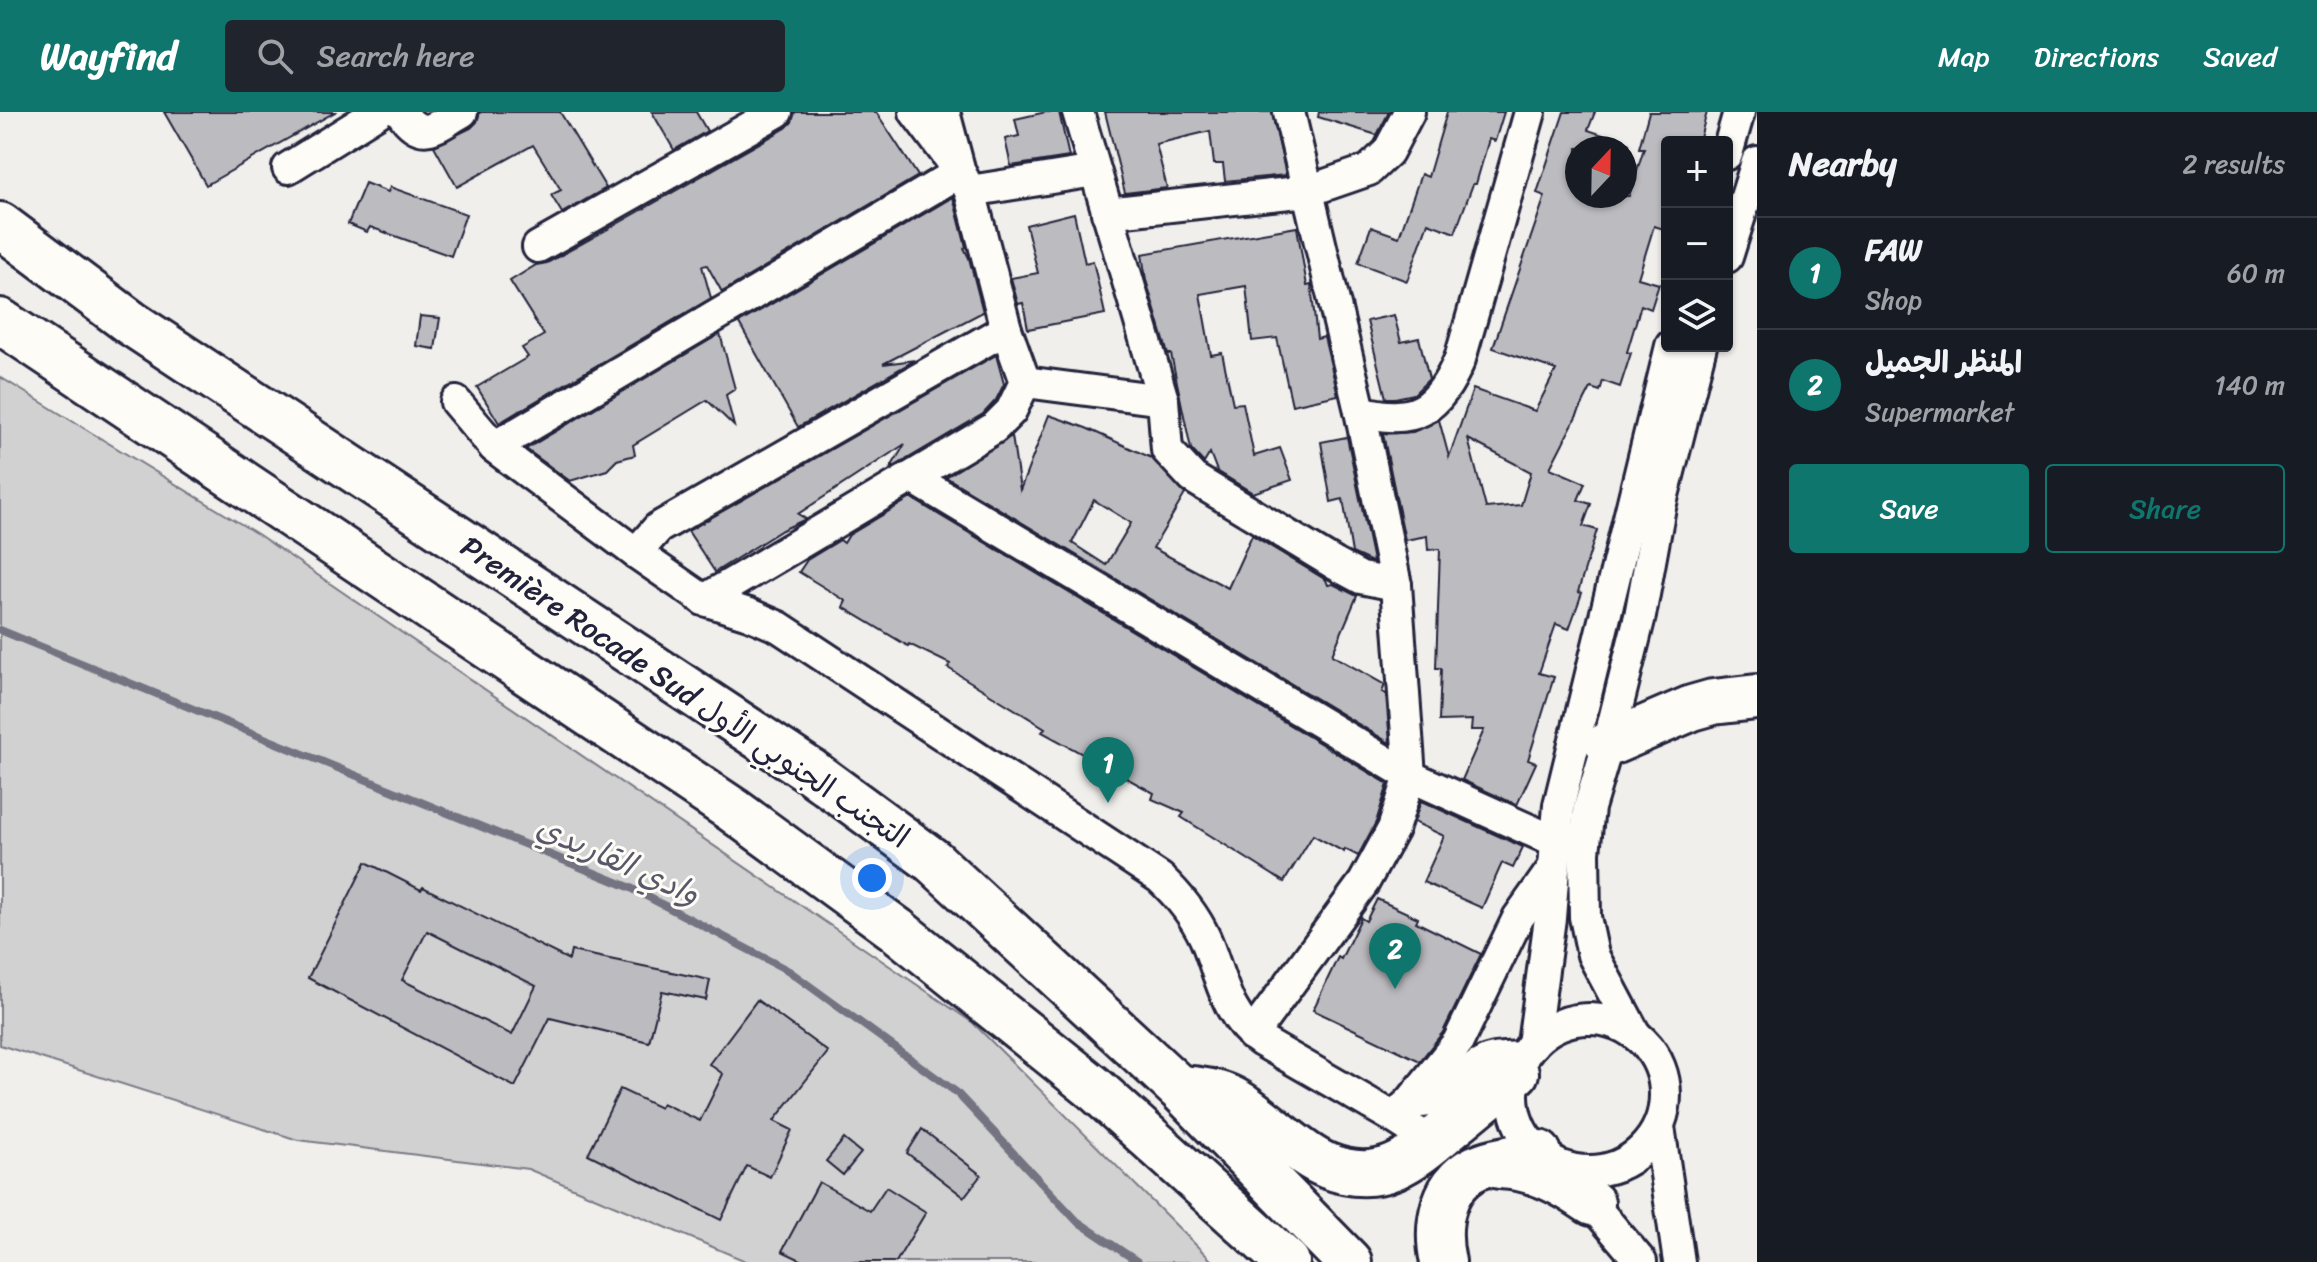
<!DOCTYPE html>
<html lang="en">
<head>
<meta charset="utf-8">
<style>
	:root { --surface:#171b24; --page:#20242c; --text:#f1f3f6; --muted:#9ea1a6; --line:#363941; --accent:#0f766e }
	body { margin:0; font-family:Sriracha,"Playpen Sans Arabic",sans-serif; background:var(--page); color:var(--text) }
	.controls { position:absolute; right:24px; top:24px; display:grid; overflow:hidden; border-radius:8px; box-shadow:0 2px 6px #0004 }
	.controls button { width:72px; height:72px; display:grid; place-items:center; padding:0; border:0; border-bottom:2px solid var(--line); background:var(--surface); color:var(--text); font:40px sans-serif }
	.compass { position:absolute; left:1565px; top:24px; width:72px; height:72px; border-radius:50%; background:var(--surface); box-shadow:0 2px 6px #0004; rotate:22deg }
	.you { position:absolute; left:872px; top:766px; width:28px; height:28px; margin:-20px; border:6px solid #fff; border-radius:50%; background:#1a73e8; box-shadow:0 0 0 12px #1a73e833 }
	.badge { display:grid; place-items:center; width:52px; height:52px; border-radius:50%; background:var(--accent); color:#fff; font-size:26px; font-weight:700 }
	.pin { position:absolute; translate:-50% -66px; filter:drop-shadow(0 2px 4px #0008) }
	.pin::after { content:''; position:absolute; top:42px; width:28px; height:24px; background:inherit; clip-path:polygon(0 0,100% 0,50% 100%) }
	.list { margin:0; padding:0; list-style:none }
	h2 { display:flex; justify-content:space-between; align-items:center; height:104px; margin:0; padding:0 32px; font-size:34px }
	h2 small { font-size:26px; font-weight:400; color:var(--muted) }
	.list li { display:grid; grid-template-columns:52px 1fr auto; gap:24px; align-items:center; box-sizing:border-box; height:112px; padding:0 32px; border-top:2px solid var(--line) }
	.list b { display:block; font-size:30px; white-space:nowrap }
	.list p { margin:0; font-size:26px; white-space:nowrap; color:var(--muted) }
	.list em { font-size:26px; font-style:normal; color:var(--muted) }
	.actions { display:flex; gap:16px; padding:24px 32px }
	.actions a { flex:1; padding:18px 0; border:2px solid var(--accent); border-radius:8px; text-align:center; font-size:28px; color:var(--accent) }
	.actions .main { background:var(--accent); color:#fff }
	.icon { flex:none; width:44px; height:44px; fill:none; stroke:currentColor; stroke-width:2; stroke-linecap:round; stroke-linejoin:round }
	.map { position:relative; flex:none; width:1757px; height:1150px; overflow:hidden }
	header { display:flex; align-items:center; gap:48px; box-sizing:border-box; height:112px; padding:0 40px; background:var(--accent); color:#fff }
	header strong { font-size:38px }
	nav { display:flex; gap:44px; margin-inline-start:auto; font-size:28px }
	.search { width:560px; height:72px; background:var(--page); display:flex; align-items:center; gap:20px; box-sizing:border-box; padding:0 28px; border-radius:8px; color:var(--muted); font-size:30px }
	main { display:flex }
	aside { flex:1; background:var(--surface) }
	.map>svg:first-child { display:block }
	.green { fill:#d2d1d1; stroke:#7a7a86; stroke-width:2 }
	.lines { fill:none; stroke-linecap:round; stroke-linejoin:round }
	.stream { stroke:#737381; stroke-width:8 }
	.building { fill:#bcbcc0; stroke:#22223b; stroke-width:2; fill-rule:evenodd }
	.minor-casing { stroke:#22223b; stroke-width:36 }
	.highway-casing { stroke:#22223b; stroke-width:50 }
	.minor { stroke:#fdfcf7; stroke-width:30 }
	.highway { stroke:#fdfcf7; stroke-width:44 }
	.labels { text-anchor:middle; stroke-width:6; stroke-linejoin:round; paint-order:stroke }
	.street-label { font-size:30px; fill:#22223b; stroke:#fdfcf7 }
	.water-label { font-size:32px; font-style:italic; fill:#58586a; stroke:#fdfcf7 }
</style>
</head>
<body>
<header>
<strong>Wayfind</strong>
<div class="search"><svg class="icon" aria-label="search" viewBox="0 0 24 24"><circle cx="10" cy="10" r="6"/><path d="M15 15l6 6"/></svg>Search here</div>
<nav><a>Map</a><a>Directions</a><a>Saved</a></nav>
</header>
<main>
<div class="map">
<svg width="1757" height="1150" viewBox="0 0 1757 1150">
	<rect width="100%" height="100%" fill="#f0efec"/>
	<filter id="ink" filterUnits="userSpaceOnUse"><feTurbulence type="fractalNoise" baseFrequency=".0125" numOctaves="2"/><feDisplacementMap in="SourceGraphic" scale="16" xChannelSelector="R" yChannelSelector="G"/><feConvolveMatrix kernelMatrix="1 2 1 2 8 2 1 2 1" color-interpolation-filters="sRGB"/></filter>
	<g filter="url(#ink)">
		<polygon class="green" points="0,265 259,423 973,911 1213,1150 748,1150 528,1057 298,1028 0,933"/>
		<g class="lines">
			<polyline class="stream" points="0,518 629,775 789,859 956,980 1077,1109 1138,1150"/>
		</g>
		<g class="building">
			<polygon points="164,0 335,0 206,73"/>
			<polygon points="480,0 560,0 606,76 562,101 551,83 561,78 533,33 457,75 434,34 471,16 477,10"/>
			<polygon points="652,0 696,0 707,19 674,38"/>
			<polygon points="795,0 876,0 918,64 722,180 707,153 702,154 711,186 499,311 477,275 528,245 522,236 544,223 510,169 536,153 547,151 626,107 786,16 792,10"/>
			<polygon points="1046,0 1059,0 1069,45 1011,54 1005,27 1019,24 1015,7"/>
			<polygon points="1105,0 1272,0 1286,63 1225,69 1223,52 1214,52 1210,19 1156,32 1167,76 1125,81"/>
			<polygon points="1319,0 1389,0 1377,23 1318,5"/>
			<polygon points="1447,0 1504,0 1495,29 1489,27 1476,72 1473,72 1455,121 1428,111 1407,169 1358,151 1371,115 1399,125 1421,62 1428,65"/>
			<path d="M1564,0h31l-7,18 41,14 -1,4h-51v48h52l15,-48h-5l10,-36h58l-8,30h-32v88l-13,-4 -16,52 21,6 -8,25 -10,-4 -14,47 4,1 -11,34 -17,-6 -3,10 -9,-3 -41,80 35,15 -7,17 13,4 -8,22 14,4 -19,62 4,1 -13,36 -13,-5 -17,49 15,4 -26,83 8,3 -19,42 -55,-25 22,-50h-13l1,-10 -33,1 2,-53h-5l4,-119 -12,1 -1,-14 -22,4 -22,-106 30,-2 26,-12 10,37 24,-68 62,22 21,-41 -63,-22 52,-152 -8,-3zM1468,327l63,33 -10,33 -35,3z"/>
			<polygon points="365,71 388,80 390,75 466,102 451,144 370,115 367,120 348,112"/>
			<polygon points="953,85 966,135 964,136 969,146 983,200 883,252 915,248 798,315 739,211"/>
			<polygon points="1074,101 1085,151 1093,149 1105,202 1028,217 1023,191 1018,192 1011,166 1038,161 1026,113"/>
			<polygon points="1297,115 1307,174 1311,173 1317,227 1324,225 1338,283 1292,293 1277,226 1252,229 1246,174 1200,182 1211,243 1222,241 1233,292 1243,291 1254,344 1280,336 1292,368 1253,381 1217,359 1210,341 1204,351 1191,337 1171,242 1168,242 1146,168 1142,142"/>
			<polygon points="1394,203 1401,230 1419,226 1429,267 1414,282 1395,286 1386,286 1367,209"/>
			<polygon points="420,204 440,206 435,237 416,234"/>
			<polygon points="720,222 735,277 726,283 734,314 707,288 633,333 635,343 617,348 607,358 570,369 526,337"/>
			<polygon points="996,243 1004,272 996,288 983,302 890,357 905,332 798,402 806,407 782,418 715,460 688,419"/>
			<path d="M1049,303l37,13 66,30 33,36 -32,54 75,40 24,-53 74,45 2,5 5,-1 24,12 -25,59 53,30 -3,7 4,2 4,49 -444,-266 66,-41 8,54zM1094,388l37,23 -25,42 -34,-22z"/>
			<polygon points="1347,325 1373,449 1372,450 1352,441 1343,387 1331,390 1321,330"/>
			<polygon points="911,386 1388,672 1376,710 1358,744 1345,737 1344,740 1313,723 1284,770 1181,705 1184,701 1152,687 1154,681 1042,620 1045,616 948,556 950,552 909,532 908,534 843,495 846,489 799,460 807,448 840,428 844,431 849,423"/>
			<polygon points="1421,689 1523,735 1513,756 1502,751 1482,796 1423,770 1444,724 1414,710"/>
			<path d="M366,750l55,28 2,-3 146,73 2,-9 139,29 -4,20 -44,-9 -13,51 -99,-24 -35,69 -207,-109zM427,819l109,55 -24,49 -110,-55z"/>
			<polygon points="1377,787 1418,806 1416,810 1481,842 1443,920 1420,949 1313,898 1338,845 1341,847 1361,806 1366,809"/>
			<polygon points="757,888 828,940 774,1009 792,1018 770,1065 747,1054 721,1108 588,1042 620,977 660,996 662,991 700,1009 723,962 709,952"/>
			<polygon points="922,1017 981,1063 964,1085 907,1041"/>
			<polygon points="844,1027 861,1041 843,1063 826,1049"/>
			<polygon points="819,1070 870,1099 886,1075 926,1100 896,1150 805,1150 782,1139"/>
		</g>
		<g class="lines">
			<g class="minor-casing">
				<g id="minor">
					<path d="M401,0c21,31 34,15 61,0"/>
					<polyline points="1078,0 1163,288 1167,338 1193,366 1335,452 1361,466 1396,473"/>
					<polyline points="1727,42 1739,0"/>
					<polyline points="288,56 378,0"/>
					<polyline points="970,79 1095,59"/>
					<polyline points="1107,101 1308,79 1369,58 1388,40 1409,0"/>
					<polyline points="538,135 777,0"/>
					<polyline points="1727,145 1757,50"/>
					<polyline points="1025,270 1163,288"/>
					<path d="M456,290l38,45 142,106 68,47 45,14 30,13 381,251c19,18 34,36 45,60 16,37 20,78 56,103l132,76 39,25"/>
					<path d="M1360,299c55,15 78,-1 100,-52l70,-247"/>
					<polyline points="494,335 960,60 915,0"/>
					<polyline points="913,366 1410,664 1554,729"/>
					<polyline points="636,441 658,416 1006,217"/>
					<polyline points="704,488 994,316 1011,299 1025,270 1006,217 970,79 960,60 944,0"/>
					<circle cx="1589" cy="983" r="76"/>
					<polyline points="1635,922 1593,843 1585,805 1584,740 1589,696 1608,632 1640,504 1660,395 1701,234"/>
					<polyline points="1252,923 1364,770 1393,717 1410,664 1396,473 1360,299 1289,0"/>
					<polyline points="1533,932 1550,806 1559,693 1671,234"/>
					<path d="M1410,990c46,3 43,-26 75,-40 11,-5 26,-4 38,-5"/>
					<polyline points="1393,1005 1410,990 1458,930 1518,806 1554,755"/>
					<polyline points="1659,1015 1679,1150"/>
					<polyline points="1580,1078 1641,1150"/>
				</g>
			</g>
			<g class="highway-casing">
				<g id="highway">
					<polyline points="0,113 131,211 809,658 933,749 1179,976 1349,1150"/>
					<polyline points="0,209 733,698 897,818 1094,976 1287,1150"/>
					<polyline points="1608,632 1692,596 1713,590 1757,585"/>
					<path d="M1179,976c51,3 59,13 98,44 16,12 32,27 51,34 55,22 87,-9 126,-42 21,-17 41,-34 62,-51"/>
					<path d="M1499,1054c36,1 64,17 93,37"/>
					<path d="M1443,1150c-8,-36 -2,-83 40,-97 17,-6 38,-8 56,-12"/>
				</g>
			</g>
			<use href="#minor" class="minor"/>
			<use href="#highway" class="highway"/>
		</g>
	</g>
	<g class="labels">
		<g class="street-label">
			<text transform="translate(685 580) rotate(34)" y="10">Première Rocade Sud التجنب الجنوبي الأول</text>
		</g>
		<g class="water-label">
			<text transform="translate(618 748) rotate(24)" y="11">وادي القاريدي</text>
		</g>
	</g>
</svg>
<div class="controls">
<button>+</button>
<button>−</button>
<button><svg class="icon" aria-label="layers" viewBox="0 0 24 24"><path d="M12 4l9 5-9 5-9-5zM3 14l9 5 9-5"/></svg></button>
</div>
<svg class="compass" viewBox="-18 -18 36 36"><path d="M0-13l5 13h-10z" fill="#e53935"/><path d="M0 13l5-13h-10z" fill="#9ea1a6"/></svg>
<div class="you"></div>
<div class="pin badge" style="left:1108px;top:691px">1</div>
<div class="pin badge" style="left:1395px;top:877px">2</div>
</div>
<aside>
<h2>Nearby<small>2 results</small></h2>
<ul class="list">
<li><span class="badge">1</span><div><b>FAW</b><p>Shop</p></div><em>60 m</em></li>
<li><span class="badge">2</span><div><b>المنظر الجميل</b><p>Supermarket</p></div><em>140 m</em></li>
</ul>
<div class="actions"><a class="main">Save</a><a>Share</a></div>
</aside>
</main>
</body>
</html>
